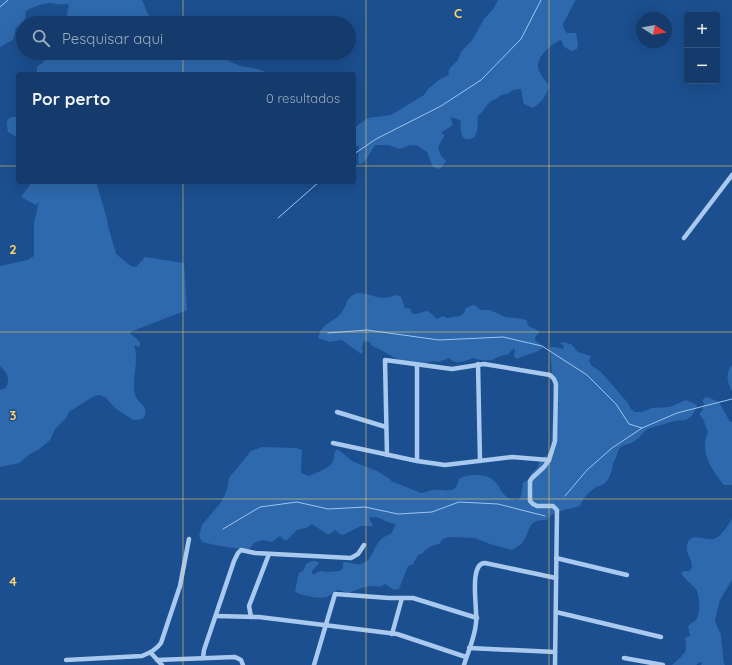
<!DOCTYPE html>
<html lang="pt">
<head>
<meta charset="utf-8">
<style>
	:root { --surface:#143b6b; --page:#1d4271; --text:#f1f3f6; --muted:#9dadc1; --line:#33557e }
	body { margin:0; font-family:Quicksand,sans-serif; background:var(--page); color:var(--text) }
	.controls { position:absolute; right:12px; top:12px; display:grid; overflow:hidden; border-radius:4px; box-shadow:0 4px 16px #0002 }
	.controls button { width:36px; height:36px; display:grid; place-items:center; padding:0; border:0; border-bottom:1px solid var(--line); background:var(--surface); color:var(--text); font:20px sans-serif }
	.compass { position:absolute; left:636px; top:12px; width:36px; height:36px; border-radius:50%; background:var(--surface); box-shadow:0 4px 16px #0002; rotate:101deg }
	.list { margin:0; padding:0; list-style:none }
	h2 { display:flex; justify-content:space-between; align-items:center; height:52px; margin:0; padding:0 16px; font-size:17px }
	h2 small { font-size:13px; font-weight:400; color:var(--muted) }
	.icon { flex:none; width:22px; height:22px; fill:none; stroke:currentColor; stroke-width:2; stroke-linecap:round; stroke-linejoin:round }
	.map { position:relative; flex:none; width:732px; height:665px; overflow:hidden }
	.search { position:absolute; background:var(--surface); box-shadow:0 4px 16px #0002; left:16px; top:16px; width:340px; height:44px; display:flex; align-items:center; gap:10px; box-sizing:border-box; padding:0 14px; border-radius:22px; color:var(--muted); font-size:15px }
	.panel { position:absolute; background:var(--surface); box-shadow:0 4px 16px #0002; left:16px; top:72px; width:340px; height:112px; border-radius:4px }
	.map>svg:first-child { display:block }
	.green { fill:#2e69ad }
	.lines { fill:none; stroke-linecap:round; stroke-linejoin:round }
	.stream { stroke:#9cc4f0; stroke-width:1 }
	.minor { stroke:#a9c9ee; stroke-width:4.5 }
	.grid { fill:none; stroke:#ffd166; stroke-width:1; stroke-opacity:0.55 }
	.grid-label { font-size:13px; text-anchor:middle; font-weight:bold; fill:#ffd166; stroke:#1b4f8f; stroke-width:3; stroke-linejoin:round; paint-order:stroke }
</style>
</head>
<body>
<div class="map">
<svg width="732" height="665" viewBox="0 0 732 665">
	<rect width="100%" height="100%" fill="#1b4f8f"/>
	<g class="green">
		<path d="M0,0h142l6,14 7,9h-87l-2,-4 3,-14 -2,-1c-6,1 -10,0 -16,-1 -9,0 -17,4 -25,8l-1,8 -9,9 -3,12 -13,7z"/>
		<path d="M498,0h78l-1,1 -12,23 1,5 3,4h9l2,11 -1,5 -5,2 -8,-4 -3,-7c-9,3 -23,16 -23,26 0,7 8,14 11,20 -2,9 -8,17 -16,22l-9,-4c-2,-5 -2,-12 -3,-15 -6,0 -9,1 -14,5l-6,1c-3,4 -7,4 -11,7 -4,3 -7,10 -12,14 -1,7 2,25 -11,23 -2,0 -4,-1 -5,-4 -3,-5 0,-10 -2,-15l-9,-3v2l2,6 -11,7v2h2v2l-6,11 3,9 5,5 -6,8 -7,-2 -6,-15 -9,-6 -8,-1 -10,4 -12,-4h-13l-10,16 -5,4 -2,-3 1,-16 -5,-1v-17l14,-10 23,-3 5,-3 28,-17 3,-5 13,-11 9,-4 -1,-3 2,-4 8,-8 3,-8 12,-13 11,-20 10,-11z"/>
		<path d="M48,53h170c6,6 14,10 23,13 9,2 20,2 27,8h-231v-7l10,-8z"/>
		<path d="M11,117h7v21l-10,-6c-1,-7 -3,-11 3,-15z"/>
		<path d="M32,182h64l11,37 1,7 8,28 15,12 5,1 9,-10 39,6 3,47 -57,22 1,2 7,6 2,3 -1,4 -5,-2c6,14 -4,42 2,52 4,9 13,8 8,21l-5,2h-6l-18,-12 -9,-10 -6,-3 -6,1 -25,16 -3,6 -11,11 -5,11 -12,10 -8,4 -11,9 -19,4v-77l6,-2c4,-9 2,-15 -6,-22v-100l27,-6 7,-4v-33l5,-21 -3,3 -15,-8z"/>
		<path d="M359,293c15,1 21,9 36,2l6,2 4,11h4l2,2v3c6,3 11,-2 17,-2l9,8 6,-3 4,2 13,-2 4,-3 2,-5 7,-3 3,1 4,4h10l15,7 18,2 4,2 1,5 11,5v2l-4,4v3l9,7c-8,7 -18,7 -27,12l-3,-3 1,-6 -1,-2 -7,7c-6,-1 -10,4 -16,5 -6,1 -12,0 -18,-2 -9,3 -17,8 -24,0l-10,4c-7,-2 -11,1 -18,2 -5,0 -14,-1 -19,-3 -11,-4 -19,-11 -30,-15l-2,-4 -6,-1 -2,7 1,4 -2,2 -19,-14 -12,2 -12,-4c4,-16 14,-14 23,-25 8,-9 4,-17 18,-20z"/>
		<path d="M562,342l9,2 7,8 13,4 -2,5 3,5 9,6 27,31 2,5 5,4h7l10,-4 18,-1 16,-7 11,5c-2,9 -10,18 -19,15l-31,9c-4,3 -6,8 -11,11 -5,5 -12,3 -17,9 -3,4 -1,8 -6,14 0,5 -3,16 -8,20 -2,2 -6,3 -9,4 -7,5 -13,11 -16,19 -9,3 -29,5 -33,14 -20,-1 -16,10 -24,22 -3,3 -7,6 -11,8l-22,-6 -15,-6 -26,-1 -6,2 -4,5c-7,1 -13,4 -17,10h-3l-6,10 -5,2 -9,23 -5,1 -9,-6 -5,3c-11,-3 -20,2 -31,6l-11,-3c-4,1 -7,5 -11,7 -6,2 -28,-1 -32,-6l4,-18 4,-2 3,-7c4,-2 9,-5 13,-1l-7,8 1,4 7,-4 7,1 13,-1 3,-3v-5l1,-1c6,0 11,3 16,2 16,-2 11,-25 31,-30l5,-10c-10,0 -17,-10 -27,-6l4,8h-12l-18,9 -3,-1 -5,-4 -5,4h-3l-15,-10 -6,4 -9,2 -10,10h-3l-4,-4 -8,6 -10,-2 -8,3 -3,4 -3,3 -28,-4 -18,-4 -3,-6 3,-11 20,-24 5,-11 2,-12 22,-27 11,-4 34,1 6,2 -1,23 8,3c6,-3 21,-8 23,-13 3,-5 1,-9 4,-13h3l13,11 25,10 13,8 1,2 30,12c5,0 8,-3 13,-3 6,-1 17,3 22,-3 2,-3 2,-7 4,-9 5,-2 9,-3 15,-3 4,0 9,0 13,2 14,5 11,23 30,23l3,-4 2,-13 2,-2 10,-2 -4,-3v-2l7,-7 2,-7 8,-6 3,-7 2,-33 2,-6 4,-4 -5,-6 -4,-49 1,-2h4l8,2 1,-3 -4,-3z"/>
		<path d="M732,365v26c-5,-9 -7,-17 0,-26z"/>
		<path d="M707,397l12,5 11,20h2v63h-8c-12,-15 -25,-33 -16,-53l-5,-13 -4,-5 3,-3 2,-8 -2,-3z"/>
		<path d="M732,519v61l-12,20 -5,19 1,5 5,11 3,29 1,1h-24l1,-3h-2l-4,3h-24c10,-10 17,-11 13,-27l5,-2 -2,-10c2,-2 6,-4 8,-6 5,-6 4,-24 0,-31 -5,-6 -11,-9 -15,-16l3,-2h6c7,-9 -8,-18 -2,-29 6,-11 19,1 28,-4 7,-4 12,-13 16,-19z"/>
	</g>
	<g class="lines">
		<g class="stream">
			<polyline points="0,7 8,0"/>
			<polyline points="354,154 376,139 441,106 481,80 521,39 541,0"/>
			<polyline points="278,218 319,182"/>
			<polyline points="328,333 367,330 439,340 503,337 542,346 587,375 616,404 629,424 642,428"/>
			<polyline points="565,496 587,470 612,448 642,428 677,413 732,399"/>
			<polyline points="223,529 260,507 297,502 328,509 365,507 398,514 432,512 459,502 498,504 545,516"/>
		</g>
		<g class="minor">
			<polyline points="684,238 732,175"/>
			<polyline points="478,364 480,461"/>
			<polyline points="337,412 386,427"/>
			<polyline points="333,443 417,461 445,465 512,457 549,460"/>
			<polyline points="387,455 385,360 452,369 484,364 550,375 554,379 556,384 555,441 549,460 544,467 532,478 530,481 530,501 533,504 537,506 553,506 557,510 555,665"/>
			<polyline points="417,461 417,365"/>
			<polyline points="556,558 627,575"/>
			<polyline points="556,612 661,637"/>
			<polyline points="216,616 259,617 397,634 466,657"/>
			<polyline points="251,617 249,606 269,554"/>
			<polyline points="392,634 402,598"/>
			<polyline points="469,648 555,652"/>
			<polyline points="151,653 162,665"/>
			<polyline points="203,658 204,650 234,561 238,553 241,550 255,553 351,558 358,554 364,545"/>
			<polyline points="624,658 663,665"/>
			<path d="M66,660l76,-4c8,-3 14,-6 19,-13l19,-57 9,-47"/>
			<polyline points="157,660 235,657 241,660 243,665"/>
			<polyline points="314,665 335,594 389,598 413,598 477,618"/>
			<path d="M464,665c4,-13 11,-28 12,-42 2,-12 -8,-60 9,-60l71,15"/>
		</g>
	</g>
	<path class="grid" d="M183,0v23M366,0v665M549,0v665M183,53v21M0,166h18M354,166h378M183,182v483M0,332h732M0,499h732"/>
	<g class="grid-label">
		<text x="458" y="18">C</text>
		<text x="13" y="254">2</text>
		<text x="13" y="420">3</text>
		<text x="13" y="586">4</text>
	</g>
</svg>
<div class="controls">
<button>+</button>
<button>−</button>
</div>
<svg class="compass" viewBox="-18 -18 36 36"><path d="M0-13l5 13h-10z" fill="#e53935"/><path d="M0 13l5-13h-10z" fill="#9dadc1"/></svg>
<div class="search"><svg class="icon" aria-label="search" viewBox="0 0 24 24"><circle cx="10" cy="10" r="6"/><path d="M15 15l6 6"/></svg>Pesquisar aqui</div>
<section class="panel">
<h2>Por perto<small>0 resultados</small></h2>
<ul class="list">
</ul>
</section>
</div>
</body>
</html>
